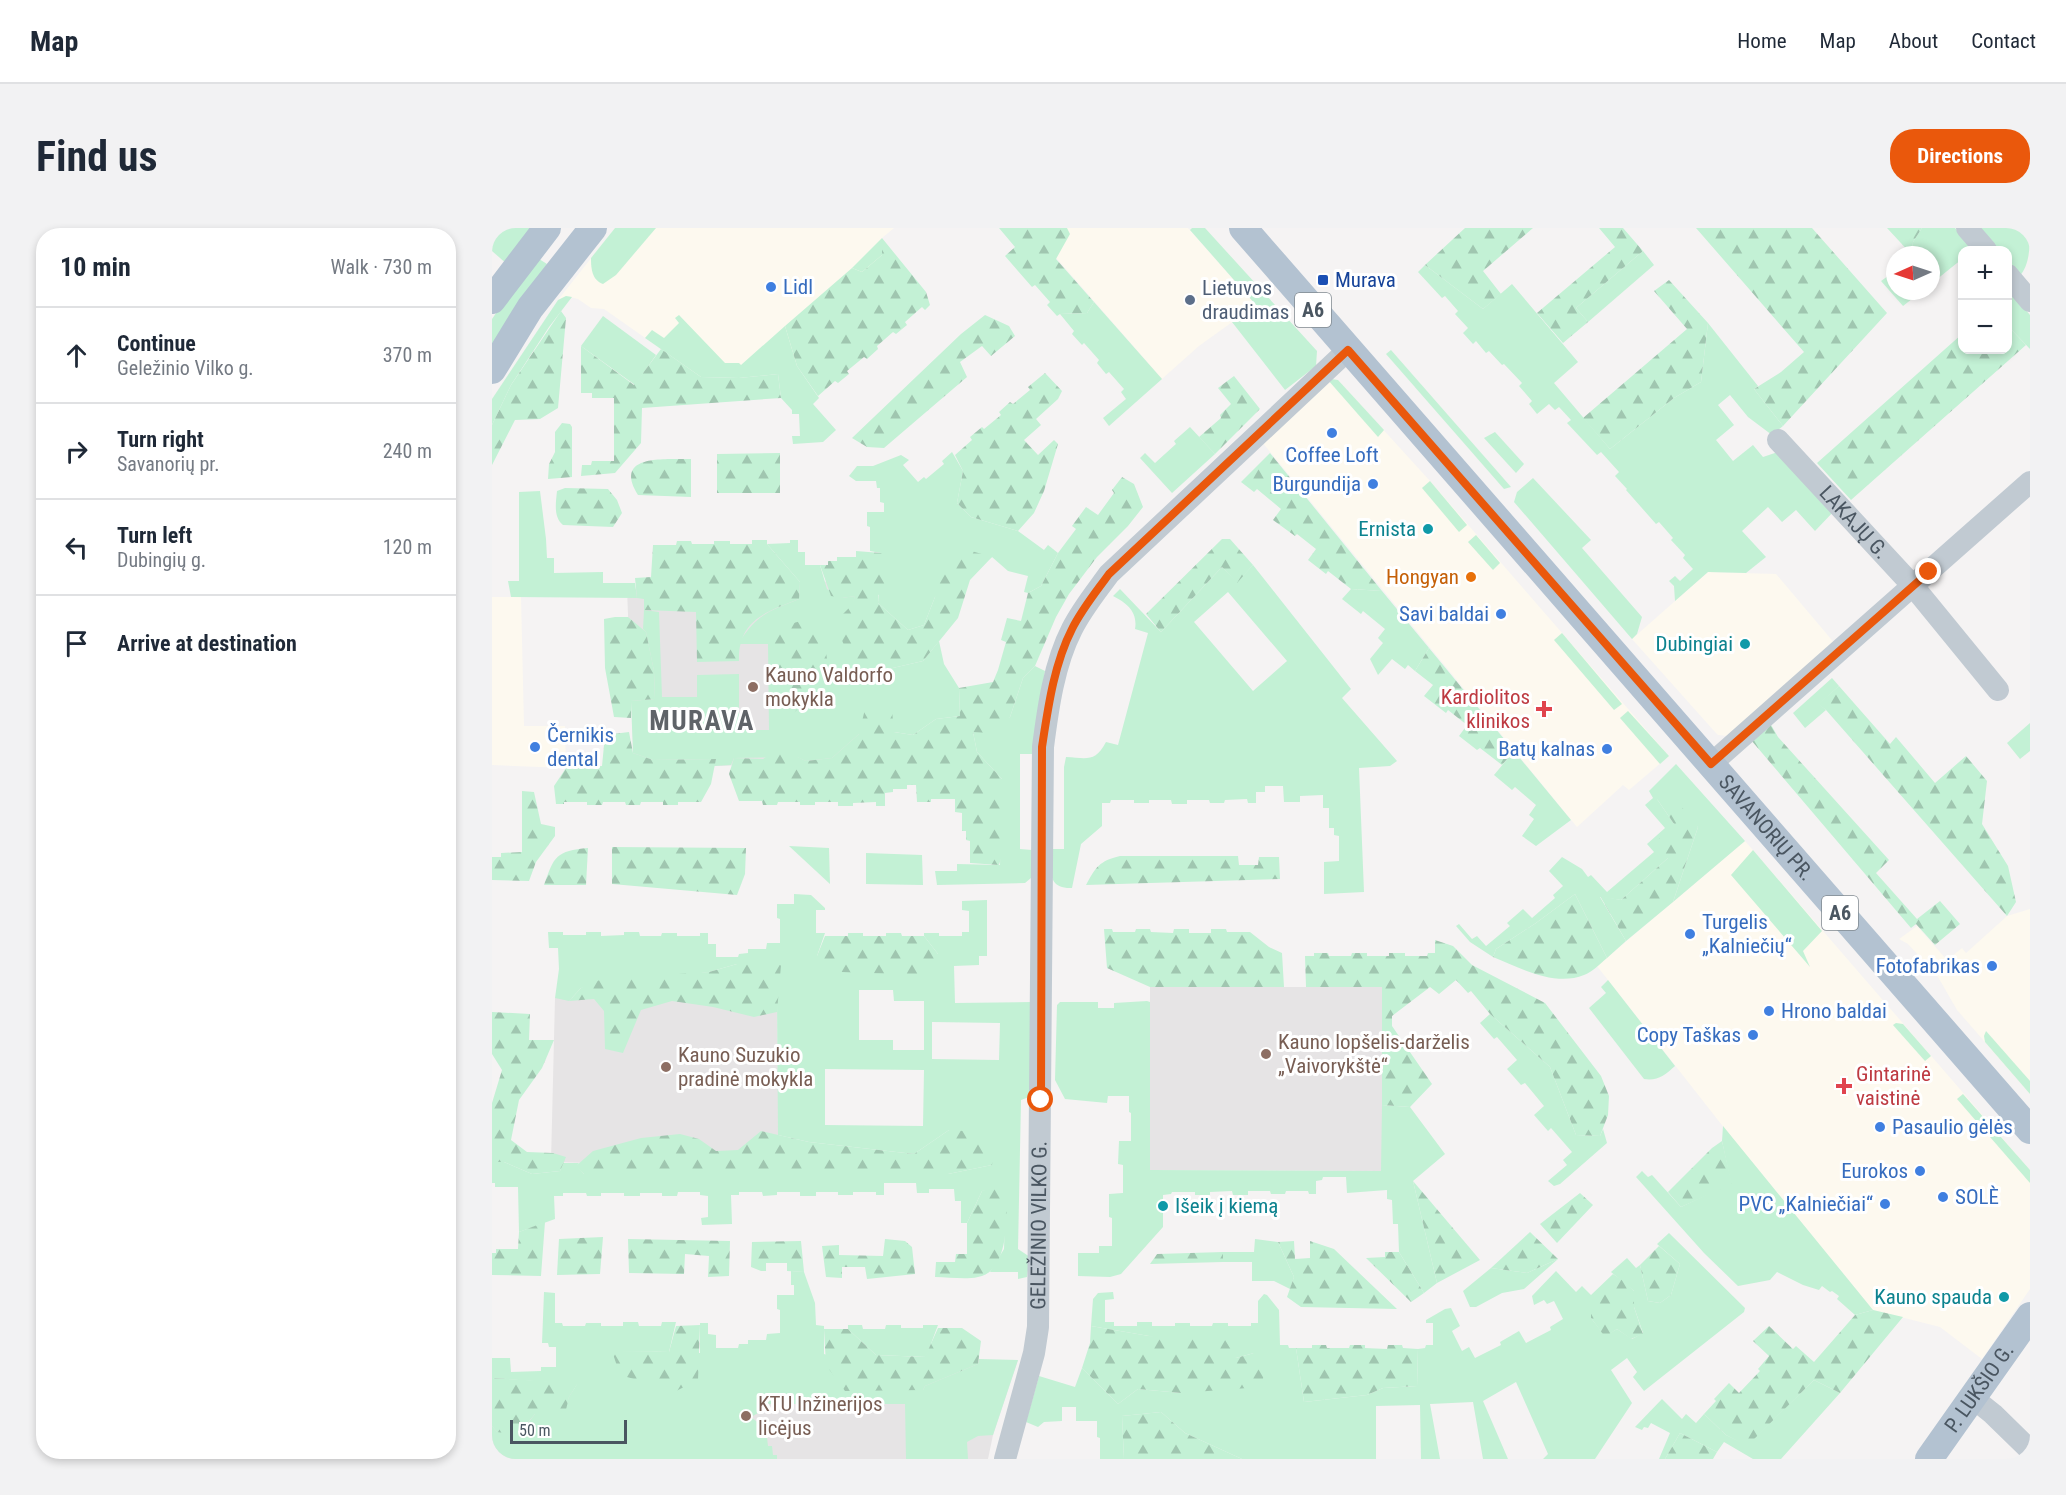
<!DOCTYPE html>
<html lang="en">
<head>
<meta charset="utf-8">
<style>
	:root { --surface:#fff; --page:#f2f2f3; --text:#1f2937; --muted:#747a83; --line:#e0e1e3; --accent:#ea580c }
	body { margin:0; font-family:"Roboto Condensed",sans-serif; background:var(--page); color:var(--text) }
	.controls { position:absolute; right:18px; top:18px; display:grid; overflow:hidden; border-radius:12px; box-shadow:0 3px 9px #0003 }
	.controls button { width:54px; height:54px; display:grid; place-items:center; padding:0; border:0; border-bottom:2px solid var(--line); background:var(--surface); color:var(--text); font:30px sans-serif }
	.compass { position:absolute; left:1394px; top:18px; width:54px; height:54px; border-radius:50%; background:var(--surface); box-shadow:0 3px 9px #0003; rotate:267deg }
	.scale { position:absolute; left:18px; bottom:15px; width:117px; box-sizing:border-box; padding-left:6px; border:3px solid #4a5661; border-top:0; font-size:16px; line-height:21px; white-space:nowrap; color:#4a5661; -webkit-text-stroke:4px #fff; paint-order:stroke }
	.stop { position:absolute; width:18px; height:18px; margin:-14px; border:4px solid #ea580c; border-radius:50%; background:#fff }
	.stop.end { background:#ea580c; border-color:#fff; box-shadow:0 2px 6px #0008 }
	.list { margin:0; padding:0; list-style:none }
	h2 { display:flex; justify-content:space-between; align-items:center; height:78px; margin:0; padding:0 24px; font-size:26px }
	h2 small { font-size:20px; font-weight:400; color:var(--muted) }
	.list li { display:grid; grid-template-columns:39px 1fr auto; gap:18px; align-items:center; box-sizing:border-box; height:96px; padding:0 24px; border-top:2px solid var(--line) }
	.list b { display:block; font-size:22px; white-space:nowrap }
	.list p { margin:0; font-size:20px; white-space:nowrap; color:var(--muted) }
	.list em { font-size:20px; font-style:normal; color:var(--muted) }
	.icon { flex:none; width:33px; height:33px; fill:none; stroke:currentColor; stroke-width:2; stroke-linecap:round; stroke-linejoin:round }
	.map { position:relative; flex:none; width:1538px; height:1231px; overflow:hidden; border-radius:24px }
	header { display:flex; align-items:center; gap:36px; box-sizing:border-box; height:84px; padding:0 30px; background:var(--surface); border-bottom:2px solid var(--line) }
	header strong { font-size:28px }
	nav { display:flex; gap:33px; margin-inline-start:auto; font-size:21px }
	.intro { display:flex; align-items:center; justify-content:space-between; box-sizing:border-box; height:144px; padding:0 36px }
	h1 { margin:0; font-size:42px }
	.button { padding:15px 27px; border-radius:24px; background:var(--accent); color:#fff; font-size:21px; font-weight:700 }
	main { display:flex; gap:36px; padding:0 36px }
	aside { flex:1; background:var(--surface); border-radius:24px; box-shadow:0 3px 9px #0003 }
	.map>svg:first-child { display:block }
	.commercial { fill:#fdf9ef }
	.education { fill:#e6e4e5 }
	.grass { fill:#c3f1d5; fill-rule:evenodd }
	.forest { fill:url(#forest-firs) }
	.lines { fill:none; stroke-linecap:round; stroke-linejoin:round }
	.minor { stroke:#c1cad2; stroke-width:22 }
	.major { stroke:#b3c2d1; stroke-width:28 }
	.route { stroke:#ea580c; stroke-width:8 }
	.transit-dot { fill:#1a4fb4; stroke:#fff; stroke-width:2 }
	.shop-dot { fill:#3f7fe0; stroke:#fff; stroke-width:2 }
	.service-dot { fill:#5c6f8a; stroke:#fff; stroke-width:2 }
	.culture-dot { fill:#0f9aa8; stroke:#fff; stroke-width:2 }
	.food-dot { fill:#e8710a; stroke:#fff; stroke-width:2 }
	.education-dot { fill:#8d6e63; stroke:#fff; stroke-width:2 }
	.health-dot { fill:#e0444e; stroke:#fff; stroke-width:2 }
	.labels { text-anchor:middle; stroke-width:6; stroke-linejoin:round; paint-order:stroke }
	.shield { fill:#fff; stroke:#808990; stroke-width:1.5 }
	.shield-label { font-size:20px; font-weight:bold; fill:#4a5661 }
	.transit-label { font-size:21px; fill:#164399; stroke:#fff; text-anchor:start }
	.shop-label { font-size:21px; fill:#366cbe; stroke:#fff; text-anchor:end }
	.service-label { font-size:21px; fill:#4e5e75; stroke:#fff; text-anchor:start }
	.street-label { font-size:21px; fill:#4a5661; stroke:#fff }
	.culture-label { font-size:21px; fill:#0d838f; stroke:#fff; text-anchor:end }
	.food-label { font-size:21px; fill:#c56008; stroke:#fff; text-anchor:end }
	.education-label { font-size:21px; fill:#785e54; stroke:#fff; text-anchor:start }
	.health-label { font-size:21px; fill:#be3a42; stroke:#fff; text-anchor:end }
	.district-label { font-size:27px; font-weight:bold; letter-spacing:1.5px; fill:#5f6368; stroke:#fff }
</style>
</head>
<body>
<header>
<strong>Map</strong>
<nav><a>Home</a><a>Map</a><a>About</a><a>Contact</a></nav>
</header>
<div class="intro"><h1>Find us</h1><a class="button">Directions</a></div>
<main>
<aside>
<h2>10 min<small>Walk · 730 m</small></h2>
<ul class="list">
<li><svg class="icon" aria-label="ahead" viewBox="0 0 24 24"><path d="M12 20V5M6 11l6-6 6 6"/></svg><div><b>Continue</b><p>Geležinio Vilko g.</p></div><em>370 m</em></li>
<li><svg class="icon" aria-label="right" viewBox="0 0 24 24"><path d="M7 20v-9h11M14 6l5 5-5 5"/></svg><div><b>Turn right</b><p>Savanorių pr.</p></div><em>240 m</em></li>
<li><svg class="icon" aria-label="left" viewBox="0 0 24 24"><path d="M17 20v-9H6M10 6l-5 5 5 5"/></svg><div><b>Turn left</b><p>Dubingių g.</p></div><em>120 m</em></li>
<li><svg class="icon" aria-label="arrive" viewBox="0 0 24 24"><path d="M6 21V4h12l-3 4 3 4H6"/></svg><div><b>Arrive at destination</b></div></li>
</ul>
</aside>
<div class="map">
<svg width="1538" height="1231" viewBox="0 0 1538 1231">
	<defs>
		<pattern id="forest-firs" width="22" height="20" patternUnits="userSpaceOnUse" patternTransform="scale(1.5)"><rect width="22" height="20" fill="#c3f1d5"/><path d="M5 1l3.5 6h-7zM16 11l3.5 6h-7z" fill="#a0c6b0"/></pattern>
	</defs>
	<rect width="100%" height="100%" fill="#f5f3f3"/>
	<g class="commercial">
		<polygon points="123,0 402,0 390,10 390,27 305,138 209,149 112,81 99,80 86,71 74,68 66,72"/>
		<polygon points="538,0 696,0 764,77 707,118 670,151"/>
		<polygon points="846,152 938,253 1177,528 1137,562 1131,557 1085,599 770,214 834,153"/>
		<polygon points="1216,344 1284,346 1344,417 1236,508 1226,507 1223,504 1140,411"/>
		<polygon points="0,369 29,369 32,498 73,498 74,540 0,537"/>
		<polygon points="1253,613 1538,942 1538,1061 1490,1131 1448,1099 1381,1082 1233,901 1105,738"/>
		<polygon points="1538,681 1538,866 1465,782 1446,749 1416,716 1407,711 1425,698 1455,732 1470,720 1474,725 1515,688"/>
	</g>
	<g class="education">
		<polygon points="378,352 385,532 142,541 135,361"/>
		<polygon points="658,759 890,759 890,943 658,942"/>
		<polygon points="63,770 285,772 287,940 59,934"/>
		<polygon points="526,1132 501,1207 496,1231 0,1231 0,1169"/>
	</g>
	<g class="grass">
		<polygon points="0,0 45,0 16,37 0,23"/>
		<path d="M123,0h41l-40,47 -13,9c-11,-4 -12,-15 -12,-26z"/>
		<polygon points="700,0 713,0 825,123 824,138 793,162 740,94 764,77 698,2"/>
		<path d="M1430,0h33c6,7 15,13 13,22h-6v9l-31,25v-29h-19l1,-13z"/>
		<path d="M1485,0h53c0,18 0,37 -11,49l-11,-13v-14h-12z"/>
		<polygon points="390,10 390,27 370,44 360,40"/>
		<polygon points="1151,23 1162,37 1096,94 1084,80"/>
		<polygon points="44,29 55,36 0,125 0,91 40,32"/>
		<polygon points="933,37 991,81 1020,56 1086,134 1062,155 1118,221 1182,170 1209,154 1216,95 1266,158 1262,161 1291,198 1280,207 1256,189 1238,167 1226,177 1242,197 1224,212 1241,233 1261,217 1271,229 1289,223 1343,282 1323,303 1304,282 1290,294 1276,279 1250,303 1274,329 1254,345 1216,344 1183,373 1182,358 1177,353 1183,348 1188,353 1201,341 1191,330 1193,327 1179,312 1181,310 1167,294 1164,296 1134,262 1135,261 1123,248 1127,244 1109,224 1105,227 1075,195 1079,192 1067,179 1063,182 1057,176 1045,186 1037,176 1040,173 1027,158 1030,155 1012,136 1010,137 997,123 994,125 984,113 981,116 971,105 976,100 963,86 966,83 953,68 950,70 926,44"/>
		<polygon points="1403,43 1403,63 1430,63 1411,78 1389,53"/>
		<polygon points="1516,65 1520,66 1538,87 1538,121 1516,98"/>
		<polygon points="74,68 80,69 57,99 19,157 0,197 0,171 66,72"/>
		<polygon points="602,74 670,151 617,198 611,190 634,171 629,164 632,161 617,144 614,146 605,135 607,132 592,115 590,117 580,106 582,103 568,86 595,85"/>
		<polygon points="187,87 233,135 247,135 249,137 293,98 305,138 327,170 321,176 344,202 331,214 301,216 300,208 308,208 307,186 300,186 300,182 289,170 286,146 247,150 209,149 153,110 160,102 172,110 187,95 183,90"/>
		<polygon points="111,88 164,127 143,157 89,118"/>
		<polygon points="899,122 1019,259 1012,261 894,126"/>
		<polygon points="839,151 846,152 892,202 886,209 836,152"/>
		<polygon points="698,199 723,226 680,265 648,230 653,225 663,235 684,216 682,213"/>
		<polygon points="1003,204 1032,236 1024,245 992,210"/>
		<polygon points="460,224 471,243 465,275 479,289 526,303 552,322 556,317 566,325 549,358 536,365 532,364 536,348 516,343 500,329 443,369 432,397 416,402 386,375 389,325 378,323 378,299 375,298 375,284 392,284 392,275 388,274 388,260 385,260 384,253 364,253 357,248 365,238 381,238 409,227 417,232 411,237 426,254 432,249 434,251 452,236 450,233"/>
		<polygon points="1041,250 1099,312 1090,320 1150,389 1145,406 1140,411 1022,274 1025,264"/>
		<polygon points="938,253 975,297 967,304 930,260"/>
		<polygon points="48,263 54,311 55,330 62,330 62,345 111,344 111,355 143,355 145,370 19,369 16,353 27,353 27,264"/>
		<polygon points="984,307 1008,335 1001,342 976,314"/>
		<path d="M298,312h8v12h7v13h15l7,24 15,9 13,-2 -2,9 11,74 20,-9 39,-9 16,-20 5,23 15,24 1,28 -24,3 -23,16 -19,-3 -35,2 -27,24 -26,3 -9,-4 -63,1 -3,7 -17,1 2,-7 -63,1 -20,-7 -2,-52 24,-2 -1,-28 -8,-39 -3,-3 1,-19 15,2 3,85h35v-22l42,-1v56h30l-1,-86h-30c19,-30 29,-32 61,-45l1,-17 -33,-38 23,-1z"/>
		<path d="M761,337l98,124 -9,9 55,63 -7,5 -31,2 5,124 -40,2v-32l15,-1v-25l-5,-1v-7h-5v-20h-6v-13l-23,1v6h-16l-1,-16h-18v6h-9v11h-8l-1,-4 -22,1 -1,3h-14l-1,-3h-22v4h-15l-1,-4h-22v3h-15v-3h-23l-1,3h-8v23l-21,18 -9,44c-26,1 -21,-19 -21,-39h13v-82l2,-10c20,1 29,6 40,-15l12,3 30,-112 -13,-4c3,-17 -8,-26 -22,-33l7,-7 41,43 61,-65 15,15zM736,364l59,69 -34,30 -59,-69z"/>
		<polygon points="859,361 890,363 937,420 923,443 916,437 913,441 900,431 886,447 878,431 891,415 886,410 893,401 871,383 869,386 850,371"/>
		<polygon points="1070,405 1130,476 1122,482 1062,412"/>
		<polygon points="543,438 553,443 540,526 528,526 528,621 540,622 539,650 533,655 445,657 443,643 465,643 465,636 508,637 510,551 485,524 481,504 518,489 531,450"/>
		<polygon points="1340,450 1347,458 1327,476 1334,482 1313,500 1301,485"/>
		<polygon points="1136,483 1177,528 1168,536 1128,490"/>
		<polygon points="1538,495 1538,523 1528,531 1515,515"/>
		<polygon points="1022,523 1079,592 1044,618 1030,608 1042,591 1037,587 1044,577 1023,559 1020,562 1002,547"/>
		<polygon points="1184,536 1253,613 1181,674 1206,599 1165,571 1182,596 1176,630 1129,672 1108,669 1134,713 1115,730 1083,666 1044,695 1004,721 1001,729 978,714 964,698 967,696 980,711 985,708 994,718 1018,698 1015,695 1031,681 1040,690 1063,670 1061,667 1071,658 1057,643 1070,629 1090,641 1096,649 1099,647 1115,664 1162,624 1155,616 1173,600 1153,577 1161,570 1157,563"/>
		<polygon points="297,618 337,620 338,656"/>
		<polygon points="1261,622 1330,703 1311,723 1318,739 1239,647"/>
		<polygon points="374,625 430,627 431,657 374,656"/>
		<path d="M302,666l17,1 14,13v2h-9v23h9l-8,23 121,-2 -14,-18v-3h15v3h23v-4h7v-21l-7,-1v-9l25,-1v56h-8v9l-25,1 1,37 76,-1 1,94 -11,4 -3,149 12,8 -3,20 -9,2v-7h-28l14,-23 2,-61 -24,3 -15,32h-6v-22h-6l-1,-12h-25v4h-12l-1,-10h-32v12h-8v-3h-23v3h-15v-3h-22v4h-16v-4h-23v3l-14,1 -1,-4h-23v3h-8l1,29 -30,1 -1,-7 7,-1v-21l-8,-1v-3h-22l-1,4h-15v-3h-22v3h-16v-3h-23v3h-14l-1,-3h-23v3h-9l1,23 -36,13 -1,-45h-23v-4h-3v-21h12l28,12 28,-3 3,-8h16l-2,3 7,8h364l44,-9 -43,-35 -35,24 -105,-12 -31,-7 -1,-135 -40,-36 -28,8 -128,16 -12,13 -14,-3 4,-29 -1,-21h-9l-1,-16h15v3h23v-3h15v4l23,-1v-3h15l1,4h21l1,-3h15v3h23v-3h8v11h8v13h22l1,-3 9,-1v-4h18l1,-6h13v-24l-3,-1v-14h17zM367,762h34l1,11h30v49h-31v-10h-34zM440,794l68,1 -1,37 -67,-1zM333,841l99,1 -1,56 -98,-1z"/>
		<path d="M1116,752l67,86c-10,9 -17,15 -31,13l-55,-71 17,-15 -5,-6z"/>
		<polygon points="655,773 658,774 658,942 889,943 890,877 918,879 953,926 921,953 945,1055 932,1065 907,1024 906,996 901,996 900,972 895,971 895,962 855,965 854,949 831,949 830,952 824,953 824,966 817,966 816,963 794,963 793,966 779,966 778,963 756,963 756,967 741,967 740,963 718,964 718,967 703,967 703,964 680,964 679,966 671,967 671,999 629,1046 618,1049 586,1048 586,1025 607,1025 607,1018 620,1018 620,990 617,989 617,966 631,965 631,937 626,936 627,913 639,913 639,885 637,884 637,868 616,868 615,875 573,871 563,852 565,777 568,774 606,774 606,780 622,780 622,775"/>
		<polygon points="998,786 1058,839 1084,907 1108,908 1111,901 1115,915 1068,956 1062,958 1056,953 1075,937 1071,932 1080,924 1059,900 1056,903 1042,887 1052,878 1033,855 1029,857 1015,841 1025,832 1005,809 1002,811 988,795"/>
		<polygon points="1404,795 1411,796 1439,828 1433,833 1401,797"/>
		<polygon points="1494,803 1538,853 1538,866 1493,814 1492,808"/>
		<polygon points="1471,866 1538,942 1538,955 1465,871"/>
		<polygon points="1231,898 1381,1082 1363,1087 1345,1071 1347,1068 1340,1063 1338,1064 1330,1058 1327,1062 1311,1057 1285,1044 1278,1052 1246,1058 1212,1025 1144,949 1150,943 1156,949 1160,947 1189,979 1239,955 1230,913"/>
		<polygon points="1177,1005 1253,1080 1252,1084 1152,1163 1141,1149 1145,1144 1135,1130 1119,1142 1140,1175 1103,1231 1051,1231 1056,1226 1024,1154 991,1173 1016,1231 991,1231 981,1174 938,1176 948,1231 929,1231 928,1177 884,1178 884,1231 750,1231 693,1205 669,1184 630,1188 632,1231 608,1231 608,1210 605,1209 605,1193 584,1193 584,1179 570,1179 570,1193 552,1194 546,1199 534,1194 547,1148 583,1159 590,1140 626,1176 646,1161 689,1165 762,1125 744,1130 657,1108 599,1098 601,1071 606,1065 621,1064 622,1071 613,1072 613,1094 622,1094 622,1098 645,1098 645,1094 660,1094 660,1098 683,1098 683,1095 698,1095 698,1098 720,1098 721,1095 736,1095 736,1098 759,1098 759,1095 766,1095 766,1073 772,1066 775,1067 787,1082 788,1117 796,1117 797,1120 804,1120 812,1174 875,1167 891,1160 925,1158 926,1121 933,1120 934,1117 941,1117 941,1095 934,1095 934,1092 953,1081 959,1080 968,1098 960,1103 970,1123 977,1119 983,1130 1009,1117 1008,1114 1027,1103 1034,1115 1059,1102 1058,1099 1071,1091 1062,1073 1055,1076 1052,1072 1042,1077 1040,1068 1064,1043 1084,1064 1090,1058 1099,1067 1099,1090 1113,1108 1125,1101 1140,1111 1151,1105 1142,1079 1142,1063 1119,1044 1135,1030 1144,1040 1148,1037 1156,1073 1168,1075 1179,1067 1188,1036 1165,1016"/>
		<polygon points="763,1011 786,1014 802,1049 798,1061 782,1053 760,1053 760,1034 731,1034 731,1024 762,1024"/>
		<polygon points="1066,1031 1032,1061 1010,1065 984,1079 978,1079 971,1063 999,1040 1035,1045"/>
		<polygon points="299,1043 312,1044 323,1075 324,1097 332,1098 332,1126 431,1162 433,1158 486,1136 487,1131 526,1132 501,1207 486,1208 475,1214 476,1231 414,1231 413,1176 276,1176 268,1184 259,1189 274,1201 276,1218 280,1218 281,1227 285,1227 285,1231 0,1231 0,1198 5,1204 36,1195 43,1186 72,1186 77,1169 85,1156 0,1150 0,1130 18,1130 19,1144 49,1143 49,1139 64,1139 64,1119 57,1119 56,1115 50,1115 52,1064 63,1065 63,1095 70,1095 71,1098 93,1098 94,1095 109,1095 109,1098 131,1098 131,1094 146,1094 147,1098 169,1098 170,1094 184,1094 177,1124 121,1123 208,1125 208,1095 216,1095 216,1106 224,1107 224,1120 246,1120 247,1116 256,1116 256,1112 274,1112 275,1106 288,1105 288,1082 285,1081 285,1067 302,1067 302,1057 299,1057"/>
		<polygon points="356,1097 370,1097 371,1101 393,1101 394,1097 409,1097 409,1100 431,1100 431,1097 446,1097 434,1129 384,1127 356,1101"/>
		<polygon points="1322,1152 1348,1165 1289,1231 1261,1231 1232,1214 1225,1224 1188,1205 1173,1231 1167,1231 1178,1205 1159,1195 1156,1200 1152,1199 1150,1202 1143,1199 1170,1171 1190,1191 1194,1186 1204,1195 1212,1186 1234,1207 1255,1217"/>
	</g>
	<g class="forest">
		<polygon points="507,0 575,0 578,6 564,31 602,74 595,85 568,86 565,88 555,77 558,74 543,57 540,59 513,28 523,19"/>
		<polygon points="973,0 1041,0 991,43 1009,66 991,81 933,37"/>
		<polygon points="1107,0 1131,0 1151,23 1084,80 1096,94 1071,115 1045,85 1123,19"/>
		<polygon points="1204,0 1320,0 1395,85 1291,198 1262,161 1289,144 1312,124"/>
		<polygon points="1395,0 1430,0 1421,14 1420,27"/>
		<polygon points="390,10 434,64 438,77 433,82 430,79 413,94 415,97 404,106 401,104 385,118 386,121 375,131 372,129 355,143 357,146 346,155 343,153 326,168 305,138 293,98 360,40 370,44 390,27"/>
		<polygon points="1177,52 1216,95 1209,154 1182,170 1118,221 1091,190 1195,101 1162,63"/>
		<polygon points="69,83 74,90 66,180 48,191 23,192 0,237 0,197 19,157"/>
		<polygon points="493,87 517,98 523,108 499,128 490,118 468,134 475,149 392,220 375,219 360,210 469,106"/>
		<polygon points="1516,98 1534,117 1359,272 1325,235 1470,106 1470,122 1516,122"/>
		<polygon points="89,118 142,157 169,121 209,149 247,150 286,146 289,170 150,180 149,215 123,245 89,248 90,237 99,237 100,233 122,233 122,170 100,170 100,165 89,165"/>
		<polygon points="553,145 570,163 566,171 544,191 549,197 532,212 546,227 562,212 566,216 552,263 542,285 526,303 479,289 465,275 471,243 463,227 480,212 478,209 490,199 492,201 509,187 507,184 518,174 521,176 538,162 536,159"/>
		<polygon points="742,148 768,181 723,226 707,209 729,190 728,187 739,176 726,160"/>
		<polygon points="70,195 78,196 80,199 80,249 56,251 57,236 63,224 63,204"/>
		<polygon points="288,225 288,265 225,265 225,226"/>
		<polygon points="778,225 890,363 859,361 836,343 834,346 816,332 824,321 805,306 803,308 781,292 789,281 765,261 762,264 749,254"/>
		<path d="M199,231v38l-53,-2c-26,-42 29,-35 53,-36z"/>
		<polygon points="630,249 642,256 651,279 636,298 605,329 577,366 564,389 543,438 531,450 518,489 498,505 481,504 485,524 510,551 512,621 507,637 478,635 478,613 474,612 474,603 470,603 470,585 463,584 463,571 439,571 439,574 425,574 424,557 415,557 415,561 401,561 401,564 393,565 393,578 384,578 384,574 361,575 361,578 346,578 346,574 323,574 323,577 308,577 308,574 286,574 285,577 271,577 270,573 247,573 237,546 242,530 271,531 287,520 314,533 340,530 367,506 373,481 400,482 402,504 421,507 444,491 468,488 467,460 501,454 506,442 514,414 509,412 515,390 529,393 536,365 549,358 566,325 584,301 580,298 594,279 606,287 622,265 620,262"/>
		<path d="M73,260l43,1 9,11 5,13 -9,14 -50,-2c-10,-8 -7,-23 -6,-34z"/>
		<polygon points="730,311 738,311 761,337 745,355 730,339 669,404 654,386"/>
		<path d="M260,312h15v4l33,38 -1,17c-33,13 -61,21 -60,62l-42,1 -1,-50 -52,-2v-11l-7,-1 -2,-20 16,-1 2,-32h23l1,-4h14l1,3h22v-3h16v3h22z"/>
		<path d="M476,322l24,7 -22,23 -12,38 -35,43 -39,9 -20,9 -14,-18 -15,-39 17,-17 3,-9 -13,2 -11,-2 -11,-31h8v-4h9v-4h19v-6l25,2c10,14 10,22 7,39l-10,3v8l30,27 16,-5 11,-28 11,-37z"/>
		<polygon points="123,389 136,389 154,404 162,443 163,471 139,473 139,490 122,489 113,440 112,391"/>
		<polygon points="309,393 324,394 332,411 338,451 295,491 283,482 281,411 294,397"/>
		<polygon points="937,420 1022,523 1010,537 988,520 985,522 967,508 975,497 956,482 954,485 932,468 941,457 923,443"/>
		<polygon points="1347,458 1398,516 1404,509 1443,555 1474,528 1495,553 1490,596 1516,638 1524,674 1515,688 1334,482 1326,476"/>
		<polygon points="1278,495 1286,509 1397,632 1384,645 1425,691 1448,673 1468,696 1443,717 1424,696 1419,700 1259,512"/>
		<polygon points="137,504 141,525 161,532 224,531 219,556 209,574 186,574 186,577 171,577 171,574 149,574 148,577 134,577 133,574 111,574 110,577 95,577 95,574 72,574 72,576 64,576 62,558 74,540 110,538 113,507"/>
		<polygon points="30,563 42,564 49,596 63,599 63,608 44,634 37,653 0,652 0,629 9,629 9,625 30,624"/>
		<polygon points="1180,567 1206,599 1181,674 1134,713 1108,668 1129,672 1176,630 1164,614 1182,596 1165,571"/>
		<polygon points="120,619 254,620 253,646 245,667 120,656"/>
		<path d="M96,620l-2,37h-42c10,-29 12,-34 44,-37z"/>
		<path d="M628,628h118l1,9h19l1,-8h20l1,22 -194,6c10,-18 13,-24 34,-29z"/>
		<path d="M1083,666l32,64c-7,6 -15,14 -23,17 -29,12 -64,-7 -91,-18l3,-8 40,-26z"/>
		<polygon points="612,701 620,701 621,704 643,704 644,701 658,701 659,704 681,705 682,701 697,701 697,705 719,705 719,701 734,701 735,704 758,704 777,719 790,725 792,759 658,759 615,740"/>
		<polygon points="356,705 371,705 371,708 394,708 394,705 409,705 410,708 432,708 446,726 442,742 429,747 350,744 325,728 333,708 356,708"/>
		<polygon points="943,712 961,718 980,737 1053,775 1109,848 1117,868 1116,887 1108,908 1084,907 1058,839 998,786 979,763 976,765 964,752 947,766 938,759 900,788 900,798 940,856 918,879 890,877 890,759 814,759 813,728 822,728 822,725 836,725 837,728 859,728 860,725 875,725 875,728 897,728 897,725 913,725 913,728 935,728 936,725 943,725"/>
		<polygon points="245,736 289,737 285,784 262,789 221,779 180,773 149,782 131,825 113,821 112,783 102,771 77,773 89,760 110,751 217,744"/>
		<polygon points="0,784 38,786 37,812 62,812 50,840 27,872 19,912 35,924 61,925 74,929 68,943 40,946 12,934 0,934 0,875 10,842 0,826"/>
		<polygon points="457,902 487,904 502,920 500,937 456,946 92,946 84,938 101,923 149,910 188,906 207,911 224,923 246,922 269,903 317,914 422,926"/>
		<polygon points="1230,913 1240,956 1189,979 1176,964 1220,920"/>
		<polygon points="921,953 988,1032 945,1055"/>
		<path d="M502,959l13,1c-1,25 4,83 -29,89 -13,3 -29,0 -43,0l1,-15h19l1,-8h11v-31l15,-32z"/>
		<polygon points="1088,965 1101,977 1065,1015 1048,996"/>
		<polygon points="53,994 49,1048 0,1047 0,1025 4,1025 4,1021 26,1021 27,1004"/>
		<polygon points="1038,1004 1066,1031 1035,1045 999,1040"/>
		<polygon points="111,1009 108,1046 65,1047 67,1011"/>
		<polygon points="136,1011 238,1013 237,1048 216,1049 217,1028 193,1026 192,1046 137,1045"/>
		<polygon points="393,1011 413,1013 420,1019 423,1046 375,1051 373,1039 350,1039 350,1050 334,1049 330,1018 347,1017 347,1027 391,1028"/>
		<polygon points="309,1013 312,1044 295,1043 295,1035 274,1035 274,1043 269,1043 259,1039 260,1014"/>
		<polygon points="802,1013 803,1031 818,1030 818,1013 842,1021 905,1081 809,1079 795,1069 802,1049 786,1014"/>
		<polygon points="1167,1018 1188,1036 1179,1067 1168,1075 1156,1073 1148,1037"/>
		<polygon points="731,1024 731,1034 658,1036 665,1026"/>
		<polygon points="893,1024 907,1024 932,1065 919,1074 874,1030 893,1029"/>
		<polygon points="1121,1046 1130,1052 1142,1063 1142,1079 1151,1106 1139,1111 1125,1101 1113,1109 1099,1090 1099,1067"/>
		<polygon points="1381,1082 1411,1089 1348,1165 1322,1152 1255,1218 1234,1207 1212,1186 1224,1173 1222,1171 1237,1155 1247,1165 1268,1143 1266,1141 1277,1128 1261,1113 1277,1098 1301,1121 1304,1118 1322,1134 1363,1087"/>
		<polygon points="208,1097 206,1152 184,1163 128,1147 120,1123 177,1124 184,1098"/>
		<polygon points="599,1098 657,1108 733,1112 744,1130 762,1125 776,1131 769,1159 689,1165 646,1161 626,1176 590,1140 598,1115"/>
		<polygon points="446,1100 470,1100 489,1113 486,1136 433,1158 431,1162 353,1163 334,1137 332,1101 356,1101 384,1127 433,1129"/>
		<polygon points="820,1117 834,1117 835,1120 857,1120 858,1117 873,1117 873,1120 895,1121 896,1117 910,1117 911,1120 926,1121 925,1158 891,1160 875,1167 812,1174 804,1120 820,1120"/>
		<path d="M0,1150l86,5 -9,14 -4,17h-30c-10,13 -21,21 -38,18l-5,-6z"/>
		<polygon points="669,1184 693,1205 750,1231 632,1231 630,1188"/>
		<polygon points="1188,1205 1225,1224 1221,1231 1173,1231"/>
	</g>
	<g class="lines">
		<g class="minor">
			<polyline points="1475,0 1494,22"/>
			<polyline points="1516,47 1538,73"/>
			<path id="s1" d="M1286,212l135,146 85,104"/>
			<polyline points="1219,536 1538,254"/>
			<polyline points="1481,1170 1501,1186 1538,1222"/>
			<path id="s2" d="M513,1231l29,-106 4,-26 5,-580c5,-39 11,-83 29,-118 10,-20 24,-37 37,-55l239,-224"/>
		</g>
		<g class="major">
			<path id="s3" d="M751,0l787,902"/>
			<polyline points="0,72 55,0"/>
			<polyline points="0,142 38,80 101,0"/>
			<path id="s4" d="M1437,1231l101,-143"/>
		</g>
	</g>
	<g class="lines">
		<path class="route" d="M549,872l1,-353c6,-39 12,-83 30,-118 10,-20 24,-37 37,-55l239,-224 363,414 218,-192"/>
	</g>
	<rect class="transit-dot" x="825" y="46" width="12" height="12" rx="3"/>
	<g class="shop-dot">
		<circle cx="279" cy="59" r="6"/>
		<circle cx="840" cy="205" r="6"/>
		<circle cx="881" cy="256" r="6"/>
		<circle cx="1009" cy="386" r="6"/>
		<circle cx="43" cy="519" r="6"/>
		<circle cx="1115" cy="521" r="6"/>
		<circle cx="1198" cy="706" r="6"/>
		<circle cx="1500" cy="738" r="6"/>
		<circle cx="1277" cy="783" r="6"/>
		<circle cx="1261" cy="807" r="6"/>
		<circle cx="1388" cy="899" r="6"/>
		<circle cx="1428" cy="943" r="6"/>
		<circle cx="1451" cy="969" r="6"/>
		<circle cx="1393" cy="976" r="6"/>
	</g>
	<circle class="service-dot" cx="698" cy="72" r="6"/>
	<g class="culture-dot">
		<circle cx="936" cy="301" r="6"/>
		<circle cx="1253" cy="416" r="6"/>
		<circle cx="671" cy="978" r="6"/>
		<circle cx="1512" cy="1069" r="6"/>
	</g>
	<circle class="food-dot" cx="979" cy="349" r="6"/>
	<g class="education-dot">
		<circle cx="261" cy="459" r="6"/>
		<circle cx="774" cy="826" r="6"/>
		<circle cx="174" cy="839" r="6"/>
		<circle cx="254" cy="1188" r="6"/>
	</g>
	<g class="health-dot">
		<path d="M1049 472h6v6h6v6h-6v6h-6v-6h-6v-6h6z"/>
		<path d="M1349 849h6v6h6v6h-6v6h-6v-6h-6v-6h6z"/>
	</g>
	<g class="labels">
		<g class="shield">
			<rect x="803" y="65" width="36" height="34" rx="4.5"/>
			<rect x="1330" y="668" width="36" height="34" rx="4.5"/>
		</g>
		<g class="shield-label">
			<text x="821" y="89">A6</text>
			<text x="1348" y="692">A6</text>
		</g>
		<g class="transit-label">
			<text x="843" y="59">Murava</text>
		</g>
		<g class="shop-label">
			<text x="291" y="66" text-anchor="start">Lidl</text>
			<text x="840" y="234" text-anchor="middle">Coffee Loft</text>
			<text x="869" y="263">Burgundija</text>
			<text x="997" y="393">Savi baldai</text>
			<text x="55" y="514" text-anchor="start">Černikis<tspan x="55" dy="24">dental</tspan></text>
			<text x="1103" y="528">Batų kalnas</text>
			<text x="1210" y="701" text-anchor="start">Turgelis<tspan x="1210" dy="24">„Kalniečių“</tspan></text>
			<text x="1488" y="745">Fotofabrikas</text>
			<text x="1289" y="790" text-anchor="start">Hrono baldai</text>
			<text x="1249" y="814">Copy Taškas</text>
			<text x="1400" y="906" text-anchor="start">Pasaulio gėlės</text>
			<text x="1416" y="950">Eurokos</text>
			<text x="1463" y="976" text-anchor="start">SOLÈ</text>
			<text x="1381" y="983">PVC „Kalniečiai“</text>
		</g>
		<g class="service-label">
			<text x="710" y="67">Lietuvos<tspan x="710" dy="24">draudimas</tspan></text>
		</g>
		<g class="street-label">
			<text dy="7" stroke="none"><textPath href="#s1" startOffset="112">LAKAJŲ G.</textPath></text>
			<text dy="7" stroke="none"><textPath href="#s3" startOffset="796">SAVANORIŲ PR.</textPath></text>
			<text dy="7" stroke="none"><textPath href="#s2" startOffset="238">GELEŽINIO VILKO G.</textPath></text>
			<text dy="7" stroke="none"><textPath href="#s4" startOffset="87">P. LUKŠIO G.</textPath></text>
		</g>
		<g class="culture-label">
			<text x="924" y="308">Ernista</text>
			<text x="1241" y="423">Dubingiai</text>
			<text x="683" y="985" text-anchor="start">Išeik į kiemą</text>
			<text x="1500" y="1076">Kauno spauda</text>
		</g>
		<g class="food-label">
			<text x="967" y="356">Hongyan</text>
		</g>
		<g class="education-label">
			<text x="273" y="454">Kauno Valdorfo<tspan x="273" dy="24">mokykla</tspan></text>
			<text x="786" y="821">Kauno lopšelis-darželis<tspan x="786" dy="24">„Vaivorykštė“</tspan></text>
			<text x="186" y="834">Kauno Suzukio<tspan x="186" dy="24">pradinė mokykla</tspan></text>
			<text x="266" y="1183">KTU Inžinerijos<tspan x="266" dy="24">licėjus</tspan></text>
		</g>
		<g class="health-label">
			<text x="1038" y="476">Kardiolitos<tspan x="1038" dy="24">klinikos</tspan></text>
			<text x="1364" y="853" text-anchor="start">Gintarinė<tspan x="1364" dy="24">vaistinė</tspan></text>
		</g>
		<g class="district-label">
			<text x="210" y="502">MURAVA</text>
		</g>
	</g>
</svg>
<div class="controls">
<button>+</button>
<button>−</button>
</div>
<svg class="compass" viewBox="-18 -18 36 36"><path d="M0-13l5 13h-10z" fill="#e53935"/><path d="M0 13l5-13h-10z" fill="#747a83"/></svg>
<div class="scale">50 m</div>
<div class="stop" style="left:549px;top:872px"></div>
<div class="stop end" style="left:1437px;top:344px"></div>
</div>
</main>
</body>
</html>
